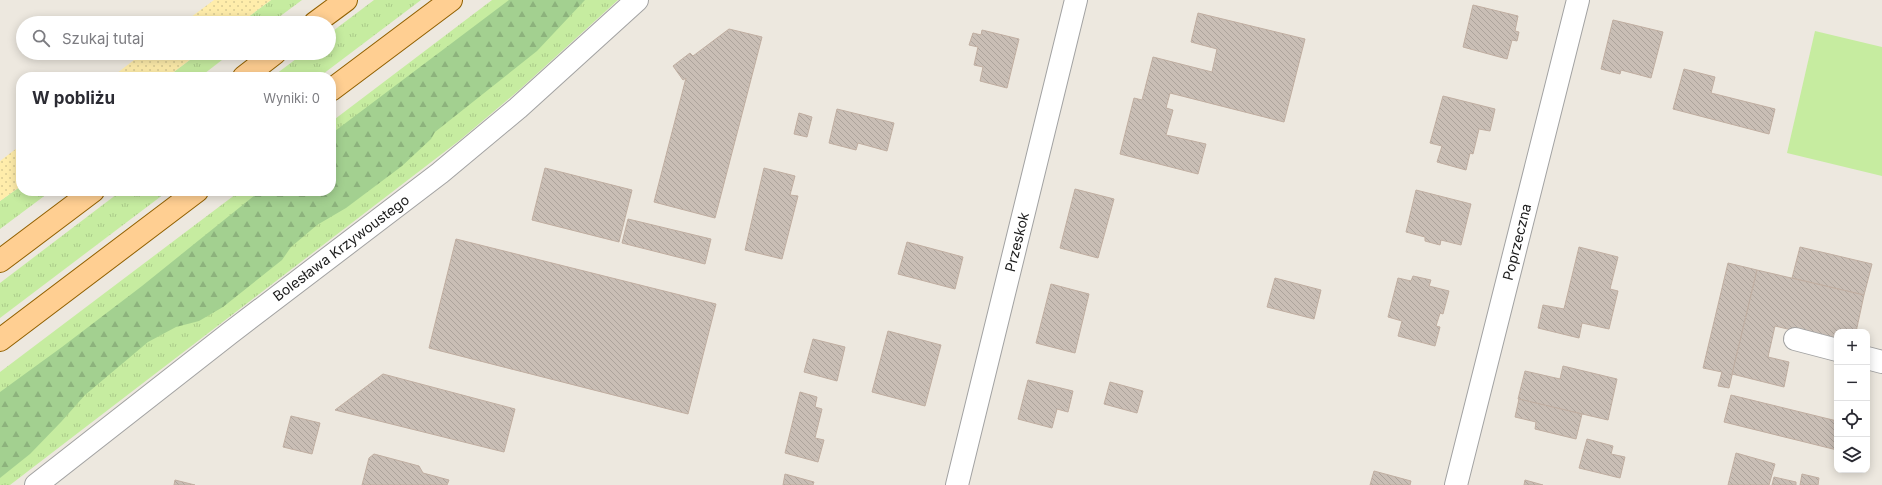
<!DOCTYPE html>
<html lang="pl">
<head>
<meta charset="utf-8">
<style>
	:root { --surface:#fff; --page:#f7f7f7; --text:#2b2b33; --muted:#7c7c81; --line:#e1e1e2 }
	body { margin:0; font-family:Inter,sans-serif; background:var(--page); color:var(--text) }
	.controls { position:absolute; right:12px; bottom:12px; display:grid; overflow:hidden; border-radius:8px; box-shadow:0 2px 10px #0003 }
	.controls button { width:36px; height:36px; display:grid; place-items:center; padding:0; border:0; border-bottom:1px solid var(--line); background:var(--surface); color:var(--text); font:20px sans-serif }
	.list { margin:0; padding:0; list-style:none }
	h2 { display:flex; justify-content:space-between; align-items:center; height:52px; margin:0; padding:0 16px; font-size:17px }
	h2 small { font-size:13px; font-weight:400; color:var(--muted) }
	.icon { flex:none; width:22px; height:22px; fill:none; stroke:currentColor; stroke-width:2; stroke-linecap:round; stroke-linejoin:round }
	.map { position:relative; flex:none; width:1882px; height:485px; overflow:hidden }
	.search { position:absolute; background:var(--surface); box-shadow:0 2px 10px #0003; left:16px; top:16px; width:320px; height:44px; display:flex; align-items:center; gap:10px; box-sizing:border-box; padding:0 14px; border-radius:22px; color:var(--muted); font-size:15px }
	.panel { position:absolute; background:var(--surface); box-shadow:0 2px 10px #0003; left:16px; top:72px; width:320px; height:124px; border-radius:16px }
	.map>svg:first-child { display:block }
	.grass { fill:url(#grass-tufts) }
	.forest { fill:url(#forest-firs) }
	.sand { fill:url(#sand-dots) }
	.garden { fill:#c6eca0 }
	.building { fill:url(#building-back-hatch); stroke:#c0aea1 }
	.lines { fill:none; stroke-linecap:round; stroke-linejoin:round }
	.minor-casing { stroke:#a2a2a2; stroke-width:24 }
	.major-casing { stroke:#916000; stroke-width:24 }
	.minor { stroke:#fff; stroke-width:22 }
	.major { stroke:#ffcf92; stroke-width:22 }
	.labels { text-anchor:middle; stroke-width:4; stroke-linejoin:round; paint-order:stroke }
	.street-label { font-size:14px; fill:#1b1b1b; stroke:#fff }
</style>
</head>
<body>
<div class="map">
<svg width="1882" height="485" viewBox="0 0 1882 485">
	<defs>
		<pattern id="grass-tufts" width="24" height="20" patternUnits="userSpaceOnUse"><rect width="24" height="20" fill="#c6eca0"/><path d="M3 7l-1-3M5 7V3M7 7l1-3M15 17l-1-3M17 17v-4M19 17l1-3" fill="none" stroke="#aaca89"/></pattern>
		<pattern id="forest-firs" width="22" height="20" patternUnits="userSpaceOnUse"><rect width="22" height="20" fill="#a3d090"/><path d="M5 1l3.5 6h-7zM16 11l3.5 6h-7z" fill="#8cb27c"/></pattern>
		<pattern id="sand-dots" width="8" height="8" patternUnits="userSpaceOnUse"><rect width="8" height="8" fill="#ffedab"/><path d="M2 2h.1M6 6h.1" fill="none" stroke="#dacb93" stroke-width="1.8" stroke-linecap="round"/></pattern>
		<pattern id="building-back-hatch" width="6" height="6" patternUnits="userSpaceOnUse"><rect width="6" height="6" fill="#c9beb5"/><path d="M-1 5l2 2M0 0l6 6M5-1l2 2" fill="none" stroke="#aca39b"/></pattern>
	</defs>
	<rect width="100%" height="100%" fill="#ede8df"/>
	<g class="grass">
		<polygon points="271,0 302,0 271,23 240,23"/>
		<polygon points="374,0 421,0 319,77 272,77 304,53 329,53 329,34"/>
		<polygon points="492,0 618,0 518,91 460,140 10,485 0,485 0,372 240,191 331,191 331,122"/>
		<polygon points="199,53 231,53 200,77 167,77"/>
		<polygon points="21,186 21,191 51,191 0,229 0,201"/>
		<polygon points="121,191 168,191 0,318 0,283"/>
	</g>
	<polygon class="forest" points="509,0 585,0 537,51 435,132 431,139 402,166 346,208 317,225 291,247 282,260 223,307 199,321 176,327 148,342 85,395 61,422 30,454 0,478 0,392 62,347 142,286 260,191 331,191 331,134"/>
	<g class="sand">
		<polygon points="214,0 271,0 240,23 183,23"/>
		<polygon points="143,53 199,53 167,77 112,77"/>
		<polygon points="21,145 21,186 0,201 0,161"/>
	</g>
	<polygon class="garden" points="1815,31 1882,47 1882,176 1787,153"/>
	<g class="building">
		<polygon points="1473,5 1518,16 1515,31 1519,32 1517,41 1512,40 1507,59 1463,47"/>
		<polygon points="1198,13 1305,39 1284,122 1170,93 1166,108 1173,110 1166,135 1206,144 1198,174 1120,154 1134,98 1142,100 1153,57 1212,72 1217,49 1191,42"/>
		<polygon points="1613,20 1663,32 1651,78 1621,70 1620,74 1601,69"/>
		<polygon points="729,29 762,37 715,218 654,202 686,78 683,80 673,66 690,53 693,56"/>
		<polygon points="982,30 1019,39 1007,88 980,81 983,67 974,65 978,47 969,45 973,33 981,35"/>
		<polygon points="1684,69 1715,77 1711,93 1775,109 1769,134 1673,109"/>
		<polygon points="1443,96 1495,109 1490,131 1479,129 1473,154 1470,153 1466,170 1437,162 1442,146 1430,143"/>
		<polygon points="837,109 894,123 887,151 858,143 856,150 829,143"/>
		<polygon points="799,113 812,117 807,137 794,134"/>
		<polygon points="545,168 632,190 619,242 532,220"/>
		<polygon points="764,168 795,176 790,195 798,196 782,259 745,250"/>
		<polygon points="1075,189 1114,199 1098,258 1060,248"/>
		<polygon points="1416,190 1471,204 1461,245 1441,240 1440,245 1425,241 1425,237 1406,232"/>
		<polygon points="628,219 711,239 705,264 622,243"/>
		<polygon points="456,239 716,304 688,414 429,348"/>
		<polygon points="907,242 963,257 955,289 898,274"/>
		<polygon points="1579,247 1618,257 1610,289 1618,291 1609,329 1582,323 1579,338 1538,328 1543,305 1564,309"/>
		<polygon points="1800,247 1872,264 1864,295 1792,278"/>
		<polygon points="1728,263 1757,270 1729,388 1718,386 1722,372 1703,368"/>
		<polygon points="1757,270 1864,295 1856,332 1837,332 1837,341 1775,326 1768,357 1789,362 1784,387 1732,374"/>
		<polygon points="1413,276 1431,280 1429,286 1449,291 1443,314 1440,313 1436,326 1440,327 1435,346 1398,336 1402,321 1388,317 1398,278 1411,281"/>
		<polygon points="1275,278 1321,290 1314,319 1267,307"/>
		<polygon points="1051,284 1089,294 1075,353 1036,343"/>
		<polygon points="888,331 941,345 925,406 872,392"/>
		<polygon points="813,339 845,347 837,381 804,372"/>
		<polygon points="1563,366 1617,379 1608,420 1518,399 1525,371 1560,379"/>
		<polygon points="383,374 515,409 504,452 335,410"/>
		<polygon points="1028,380 1073,391 1068,412 1057,409 1052,428 1018,419"/>
		<polygon points="1110,382 1143,391 1137,413 1104,404"/>
		<polygon points="800,392 817,397 815,407 822,409 815,438 824,440 818,462 785,453"/>
		<polygon points="1731,395 1837,421 1837,450 1724,422"/>
		<polygon points="1519,399 1582,414 1576,439 1535,429 1536,422 1515,417"/>
		<polygon points="291,416 320,423 312,454 283,447"/>
		<polygon points="1587,439 1613,446 1611,454 1625,457 1620,478 1579,468"/>
		<polygon points="1736,453 1775,464 1769,485 1728,485"/>
		<polygon points="374,454 419,466 423,473 449,480 447,485 362,485 369,458"/>
		<polygon points="1374,471 1411,481 1410,485 1370,485"/>
		<polygon points="785,474 814,482 813,485 783,485"/>
		<polygon points="1802,474 1819,478 1818,485 1800,485"/>
		<polygon points="1774,477 1796,482 1796,485 1772,485"/>
		<polygon points="175,480 195,485 174,485"/>
		<polygon points="1525,480 1543,485 1524,485"/>
	</g>
	<g class="lines">
		<g class="minor-casing">
			<g id="minor">
				<polyline points="1795,339 1837,350"/>
				<polyline points="1867,358 1882,362"/>
				<polyline points="36,485 230,333 440,173 518,108 637,0"/>
				<polyline points="957,485 1076,0"/>
				<polyline points="1456,485 1578,0"/>
			</g>
		</g>
		<g class="major-casing">
			<g id="major">
				<polyline points="315,23 346,0"/>
				<polyline points="244,77 275,53"/>
				<polyline points="331,90 451,0"/>
				<polyline points="0,261 93,191"/>
				<polyline points="0,340 197,191"/>
			</g>
		</g>
		<use href="#minor" class="minor"/>
		<use href="#major" class="major"/>
	</g>
	<g class="labels">
		<g class="street-label">
			<text transform="translate(1017 242) rotate(-76)" y="5">Przeskok</text>
			<text transform="translate(1517 242) rotate(-76)" y="5">Poprzeczna</text>
			<text transform="translate(341 248) rotate(-37)" y="5">Bolesława Krzywoustego</text>
		</g>
	</g>
</svg>
<div class="controls">
<button>+</button>
<button>−</button>
<button><svg class="icon" aria-label="locate" viewBox="0 0 24 24"><circle cx="12" cy="12" r="6"/><path d="M12 2v4M12 18v4M2 12h4M18 12h4"/></svg></button>
<button><svg class="icon" aria-label="layers" viewBox="0 0 24 24"><path d="M12 4l9 5-9 5-9-5zM3 14l9 5 9-5"/></svg></button>
</div>
<div class="search"><svg class="icon" aria-label="search" viewBox="0 0 24 24"><circle cx="10" cy="10" r="6"/><path d="M15 15l6 6"/></svg>Szukaj tutaj</div>
<section class="panel">
<h2>W pobliżu<small>Wyniki: 0</small></h2>
<ul class="list">
</ul>
</section>
</div>
</body>
</html>
